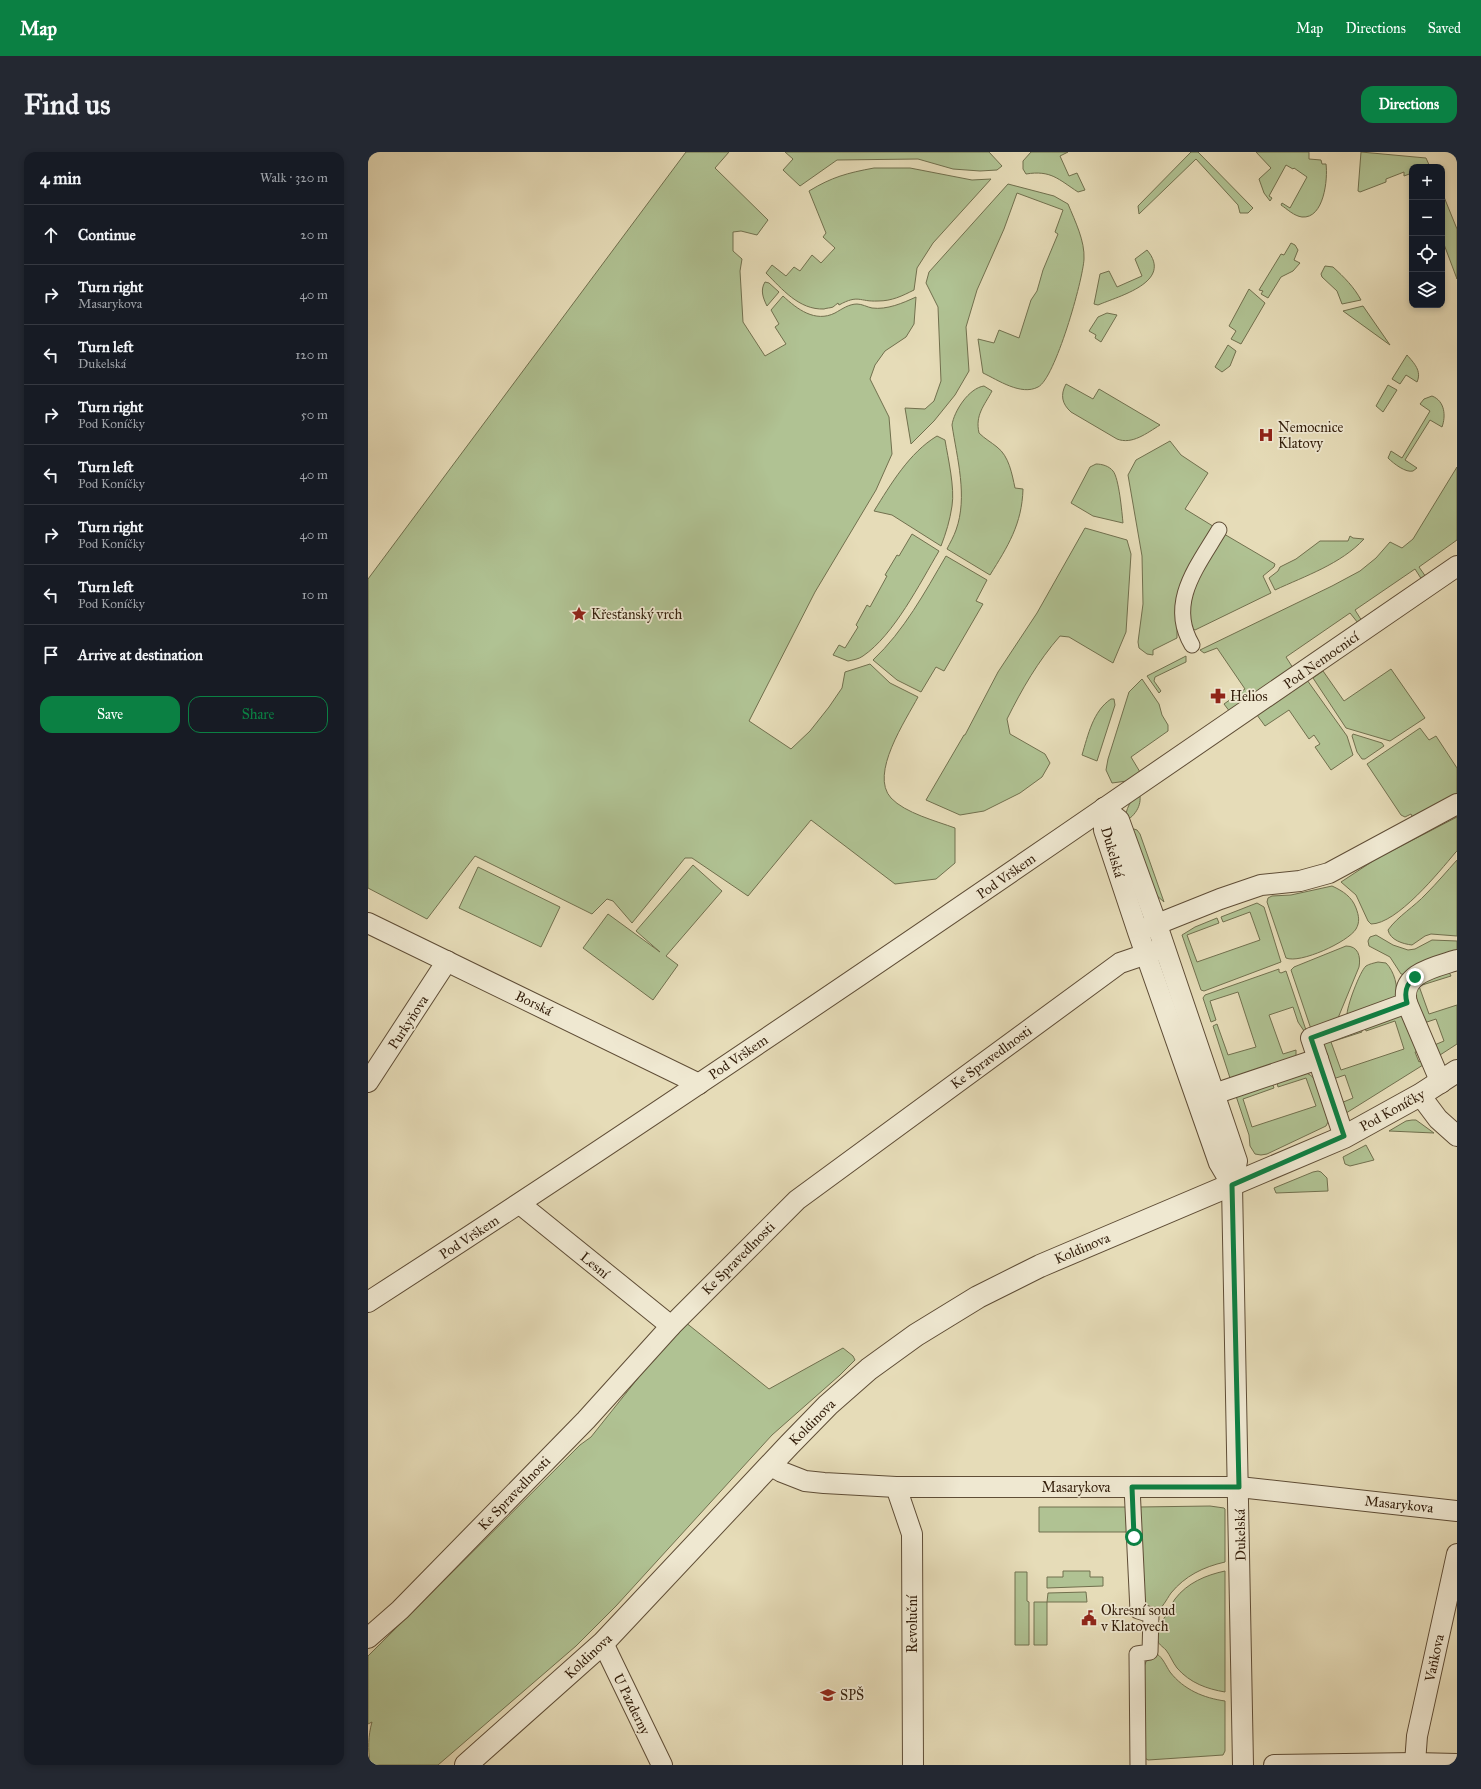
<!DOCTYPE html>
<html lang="en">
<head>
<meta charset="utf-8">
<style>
	:root { --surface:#171b24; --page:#242831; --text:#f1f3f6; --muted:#9ea1a6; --line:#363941; --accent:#0b8043 }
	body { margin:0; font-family:"IM FELL Great Primer",serif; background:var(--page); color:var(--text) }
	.controls { position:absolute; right:12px; top:12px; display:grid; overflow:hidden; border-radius:8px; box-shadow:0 2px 6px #0003 }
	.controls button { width:36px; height:36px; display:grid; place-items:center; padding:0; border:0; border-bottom:1px solid var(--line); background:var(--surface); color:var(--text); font:20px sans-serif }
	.stop { position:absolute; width:12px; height:12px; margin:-9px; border:3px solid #0b8043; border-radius:50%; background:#fff }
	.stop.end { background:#0b8043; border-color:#fff; box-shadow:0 1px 4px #0008 }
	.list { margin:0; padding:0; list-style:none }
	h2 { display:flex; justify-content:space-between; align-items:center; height:52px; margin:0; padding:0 16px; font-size:17px }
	h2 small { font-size:13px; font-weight:400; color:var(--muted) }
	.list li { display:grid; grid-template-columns:26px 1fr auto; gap:12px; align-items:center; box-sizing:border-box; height:60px; padding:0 16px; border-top:1px solid var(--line) }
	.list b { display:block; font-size:15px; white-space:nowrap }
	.list p { margin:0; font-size:13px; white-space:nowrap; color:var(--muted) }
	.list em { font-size:13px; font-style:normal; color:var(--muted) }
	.actions { display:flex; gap:8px; padding:12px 16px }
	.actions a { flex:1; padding:9px 0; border:1px solid var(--accent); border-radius:12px; text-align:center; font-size:14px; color:var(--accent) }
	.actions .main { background:var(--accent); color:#fff }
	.icon { flex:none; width:22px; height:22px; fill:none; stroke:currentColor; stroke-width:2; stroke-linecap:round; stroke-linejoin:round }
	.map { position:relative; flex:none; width:1089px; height:1613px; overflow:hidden; border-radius:12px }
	header { display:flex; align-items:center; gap:24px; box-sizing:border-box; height:56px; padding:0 20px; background:var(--accent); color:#fff }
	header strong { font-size:19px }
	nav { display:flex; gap:22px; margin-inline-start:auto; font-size:14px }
	.intro { display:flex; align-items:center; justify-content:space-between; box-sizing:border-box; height:96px; padding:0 24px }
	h1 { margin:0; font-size:28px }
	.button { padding:10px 18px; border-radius:12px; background:var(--accent); color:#fff; font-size:14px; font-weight:700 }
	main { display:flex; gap:24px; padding:0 24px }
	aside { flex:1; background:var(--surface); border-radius:12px; box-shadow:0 2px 6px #0003 }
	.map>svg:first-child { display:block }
	.green { fill:#b0c293; stroke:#71704e }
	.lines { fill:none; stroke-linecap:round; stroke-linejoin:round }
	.pedestrian-casing { stroke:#5f4d36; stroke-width:17 }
	.minor-casing { stroke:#5f4d36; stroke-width:22 }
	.tertiary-casing { stroke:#5f4d36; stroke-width:24 }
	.pedestrian { stroke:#efe8d1; stroke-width:15 }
	.minor { stroke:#efe8d1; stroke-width:20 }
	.tertiary { stroke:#efe8d1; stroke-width:22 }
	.route { stroke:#0b8043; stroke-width:5 }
	.labels { text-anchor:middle; stroke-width:3.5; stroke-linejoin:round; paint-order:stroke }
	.poi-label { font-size:14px; fill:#321d0a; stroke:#efe8d1; text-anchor:start }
	.street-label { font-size:14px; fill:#321d0a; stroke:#efe8d1 }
</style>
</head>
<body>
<header>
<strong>Map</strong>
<nav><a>Map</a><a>Directions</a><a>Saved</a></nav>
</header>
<div class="intro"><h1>Find us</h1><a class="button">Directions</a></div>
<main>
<aside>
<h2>4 min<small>Walk · 320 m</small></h2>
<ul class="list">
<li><svg class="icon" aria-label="ahead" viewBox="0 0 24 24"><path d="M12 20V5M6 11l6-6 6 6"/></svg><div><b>Continue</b></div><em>20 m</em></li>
<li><svg class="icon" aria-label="right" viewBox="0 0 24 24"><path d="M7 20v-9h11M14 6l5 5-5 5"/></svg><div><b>Turn right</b><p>Masarykova</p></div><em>40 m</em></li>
<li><svg class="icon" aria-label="left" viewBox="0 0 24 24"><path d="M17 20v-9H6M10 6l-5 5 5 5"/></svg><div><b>Turn left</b><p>Dukelská</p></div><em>120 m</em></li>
<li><svg class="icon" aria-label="right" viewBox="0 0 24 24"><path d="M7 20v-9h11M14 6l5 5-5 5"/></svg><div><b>Turn right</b><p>Pod Koníčky</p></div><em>50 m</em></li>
<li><svg class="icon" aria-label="left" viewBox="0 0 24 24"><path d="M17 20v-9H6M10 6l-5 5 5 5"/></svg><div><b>Turn left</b><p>Pod Koníčky</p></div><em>40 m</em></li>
<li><svg class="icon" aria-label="right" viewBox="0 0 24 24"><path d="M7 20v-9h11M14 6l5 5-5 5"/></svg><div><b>Turn right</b><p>Pod Koníčky</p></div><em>40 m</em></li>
<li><svg class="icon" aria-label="left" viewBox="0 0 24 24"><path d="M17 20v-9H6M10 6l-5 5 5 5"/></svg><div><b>Turn left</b><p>Pod Koníčky</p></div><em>10 m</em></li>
<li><svg class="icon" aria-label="arrive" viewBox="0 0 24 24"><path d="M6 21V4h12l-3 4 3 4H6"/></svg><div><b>Arrive at destination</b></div></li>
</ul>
<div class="actions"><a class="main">Save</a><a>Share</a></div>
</aside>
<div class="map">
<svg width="1089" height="1613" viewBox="0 0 1089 1613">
	<rect width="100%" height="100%" fill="#e6dcb8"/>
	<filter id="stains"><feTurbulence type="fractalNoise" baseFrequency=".005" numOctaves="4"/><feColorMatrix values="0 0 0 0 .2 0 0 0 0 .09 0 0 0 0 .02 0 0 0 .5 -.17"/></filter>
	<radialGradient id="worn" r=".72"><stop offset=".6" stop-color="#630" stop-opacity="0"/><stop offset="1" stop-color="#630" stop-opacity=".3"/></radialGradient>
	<g class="green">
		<path d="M318,0h43l-14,16 53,52 -11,15 -16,-4 -8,1v19l9,8 -2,12 3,51 22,34 21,-12 -11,-17 4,-3 -8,-14 12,-14c14,13 32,27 52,17 7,-4 14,-9 22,-9 5,0 10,3 15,4 15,2 31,-5 44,-11l-2,27 -8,13 -21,14 -10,14 -5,14 19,38 3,37 -16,36 -61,102 -66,129 42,28 19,-18 19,-24 13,-19 3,-16 25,-8 20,19 28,14c-12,23 -49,77 -27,101 14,15 45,23 64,30v35l-19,16 -41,5 -84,-64 -63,76 -56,-38h-7l-53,65 -19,-22 -6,-2 -15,15 -117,-58 -48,63 -59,-31v-309z"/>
		<polygon points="417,0 621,0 634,14 629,18 612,19 585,17 550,7 469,8 432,34 415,18 425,7"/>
		<path d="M663,0h37l-8,4 9,20 8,-3 8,17 -7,2c-20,-13 -27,-22 -52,-18l-3,-5v-8z"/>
		<polygon points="823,0 830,0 885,56 880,61 872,61 870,53 828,7 771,62 770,54"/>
		<path d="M888,0h53v7l12,1 1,4h4c2,15 -2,55 -24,53 -8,-1 -15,-8 -21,-12l1,-2 8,5 17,-31 -13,-9 -1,1 -7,-4 -17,31 3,2 -2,3 -6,-8 -5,-14 12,-11z"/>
		<polygon points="993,0 1058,6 1062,15 1044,15 1044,21 1036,24 1036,20 1018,27 1018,30 992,40 990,39"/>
		<path d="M506,16h36l62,12 19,-1 -58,64 -16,25 -3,22c-12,6 -22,11 -36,11 -19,1 -19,-7 -39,4l-1,-2c-2,1 -3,3 -5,4 -2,1 -7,1 -9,2 -25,1 -42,-20 -58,-36l6,-8 14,11 8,-9 6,4 12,-16 9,8 14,-15 -12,-11 3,-4 -17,-42c23,-14 38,-18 65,-23z"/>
		<path d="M640,32l46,12 14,8c7,17 17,37 16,55 -1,21 -29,120 -46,128 -17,9 -40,-7 -55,-14l-5,-34 16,4 5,-13 20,8 12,-38 6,-9 6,-21 15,-36 -3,-2 8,-22 -46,-17 -13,36 -27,61 -11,37 3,44 -14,24 -21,26 -23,23 -6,-36 20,1 9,-8 7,-20 -3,-74 -12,-24 3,-11z"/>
		<polygon points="1074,40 1089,77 1089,127 1074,87"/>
		<polygon points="923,91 927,93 930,98 926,108 932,111 925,119 913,125 900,146 893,142 895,139 891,138 913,102 916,103"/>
		<path d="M779,98c27,32 -28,46 -49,55l-4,-1 6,-30 9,-3 8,16 25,-11 -7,-17z"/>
		<path d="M957,114l8,1c11,10 21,20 28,33l-19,4 -5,-13 -15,-14 -1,-3z"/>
		<path d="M397,130l4,1 10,9 -12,14c-4,-8 -7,-16 -2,-24z"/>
		<polygon points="881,137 897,151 873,192 863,187 868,179 861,174"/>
		<polygon points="995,154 1022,193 975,159"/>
		<polygon points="739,161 749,163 733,190 727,186 728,183 721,179 730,165"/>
		<polygon points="860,193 868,199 862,214 854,220 847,215"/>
		<path d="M1039,203c7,8 15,16 10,27l-11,-7 -6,9 -8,-5z"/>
		<path d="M698,232l27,15 6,-10 61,36c-13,8 -28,20 -43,14l-46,-27c-9,-8 -11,-17 -5,-28z"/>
		<polygon points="1020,233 1029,238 1015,260 1008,254"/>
		<path d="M616,234l8,5c-8,15 -17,24 -13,42 6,6 12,9 18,14 12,9 15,27 18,41l8,1c-1,35 -15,57 -33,86l-43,-26c3,-6 7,-13 9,-19 12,-33 1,-72 -4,-105 2,-14 17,-37 32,-39z"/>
		<path d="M1064,244c13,5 14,20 10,31l-12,-7 -25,40 12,8 -4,3c-7,2 -19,-7 -25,-13l3,-7 11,7 28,-47 -10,-7 4,-5z"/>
		<path d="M569,284l8,4c3,18 10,48 7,66 -2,14 -6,27 -11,40l-49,-31 -18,-4c17,-27 35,-58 63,-75z"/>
		<polygon points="802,289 813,303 840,321 817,357 848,376 809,461 809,486 785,498 785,503 779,502 771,496 770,490 775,452 774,404 760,323 768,308"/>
		<path d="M728,312c6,0 13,2 17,7 6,7 9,42 10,52l-30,-7 -22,-13 19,-36z"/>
		<polygon points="1089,315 1089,388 1051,415 1058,425 1054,428 1047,417 987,458 994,469 990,471 982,461 918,505 925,516 862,560 856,552 877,537 849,496 836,501 832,498 964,434 992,419 1008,406 1022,390 1034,396 1045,387"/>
		<path d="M717,376l42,12 4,14 -5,78 -13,31 -44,-26 -9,-1c-22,25 -38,53 -53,83l3,15 35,20 5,9 -8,14 -22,16 -36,18 -24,4 -34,-15 38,-65h1l33,-63 39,-59z"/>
		<path d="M544,382l27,17c-19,32 -45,84 -76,105 -4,3 -10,4 -15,5l-15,-6 6,-10 6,3 13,-21 -2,-2 11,-20 3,2 17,-31 -2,-1 12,-20 2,1z"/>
		<polygon points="856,382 907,412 906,415 895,424 903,441 827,478 822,475 819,459 823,438"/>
		<path d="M982,384l3,2 11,1c-23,25 -59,37 -89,51l-6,-12 9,-7 2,-4 16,-8 24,-18h28z"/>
		<path d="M578,404l41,24 -11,21 7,3 -39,67 -8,-4 -15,25 -24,-12 -24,-20c31,-29 52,-68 73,-104z"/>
		<polygon points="818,504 818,510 787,525 786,529 793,539 791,541 779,524"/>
		<polygon points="1023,517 1057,566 1022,589 978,576 945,526 955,519 976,549"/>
		<polygon points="774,527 791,552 794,563 800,573 800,579 763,605 772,620 759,629 744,631 738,618 740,607 761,540"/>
		<polygon points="939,528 979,584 985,603 963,618 947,595 952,592 946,583 941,587 921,558 897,574 889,563"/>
		<path d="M743,547h3l1,6 -18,56 -15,-6c6,-20 11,-44 29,-56z"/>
		<polygon points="1052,576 1061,588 1068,584 1089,616 1089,643 1045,666 1043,662 1037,665 1033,663 999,612"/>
		<polygon points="985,582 1014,591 1016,594 997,607 994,607 989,600 984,584"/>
		<path d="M771,640c4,11 -3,24 -14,29 1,-13 5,-20 14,-29z"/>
		<path d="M1089,665v34l-2,2c-16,19 -58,71 -84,71l-3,-3 -12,-26 -15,-13 35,-23z"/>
		<polygon points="766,677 769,678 772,682 796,750 787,742 758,679"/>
		<path d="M1089,708v76l-26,-2 -6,2 -13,9c-9,-1 -22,-5 -24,-15 10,-14 26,-23 38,-36 11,-11 21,-23 31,-34z"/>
		<polygon points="325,713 354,739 298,804 310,813 285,848 215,796 240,762 292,800 268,779"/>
		<polygon points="110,715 192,755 173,795 91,756"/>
		<path d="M964,734c11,5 20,11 24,22 3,8 4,14 0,21 -8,13 -56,35 -70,29l-19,-56 1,-4 4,-2 19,-1z"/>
		<polygon points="889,751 896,755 913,810 836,839 833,838 814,783 827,775 849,766 851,771 819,783 829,810 892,788 882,760 855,770 853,765"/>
		<polygon points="1008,783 1025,793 1040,798 1047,797 1064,788 1089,789 1089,803 1039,823 1033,822 1022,805 1001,794 1000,789 1002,785"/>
		<path d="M978,794c12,0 15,10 13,21l-21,51 -26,14 -21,-62 3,-3z"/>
		<path d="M1010,810l8,1c8,8 13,24 9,35l-48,18c-1,-8 13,-45 19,-50 3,-2 8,-3 12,-4z"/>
		<polygon points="1079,816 1083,824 1051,834 1061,862 1089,853 1089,892 1072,903 1064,894 1076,889 1068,867 1056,871 1044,836"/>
		<polygon points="911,817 911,820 913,821 918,819 939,881 938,882 930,870 925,855 901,863 915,902 928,898 928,905 862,926 845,874 849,872 860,903 888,895 870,840 842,849 848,868 843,870 835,846 837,843"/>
		<polygon points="1034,863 1051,899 1047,900 1051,910 1054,908 1055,913 975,963 973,951 985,946 977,923 965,927 954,896 957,889 992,873 994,880 963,890 973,918 1036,897 1027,869 998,879 996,871"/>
		<path d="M936,920c18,6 21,29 26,46l-4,8 -59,28 -6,1 -6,-1 -5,-8 -1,-11 -14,-42 36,-13 3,8 -31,11 9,28 64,-21 -10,-28 -28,9 -2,-9z"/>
		<polygon points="1044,968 1048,968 1066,981 1021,979 1038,969"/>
		<polygon points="998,993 1006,1008 982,1014 977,1012 975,1005"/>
		<polygon points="950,1019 953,1020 959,1026 960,1039 908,1041 906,1036 945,1020"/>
		<path d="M317,1170l84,67 74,-41 10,8 2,4 -15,15 -68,60 -156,171 -40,40 -138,119h-69l1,-2c-2,-14 -2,-27 2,-41l-4,2v-68l212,-211 11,-8 83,-104z"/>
		<path d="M842,1354l14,2 1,1v53c-22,5 -40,14 -54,31 -5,7 -8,15 -16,19l-11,-7 -5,-98z"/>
		<polygon points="671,1355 761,1355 760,1380 671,1380"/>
		<polygon points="695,1419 722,1419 722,1425 735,1425 735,1434 679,1436 679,1425 695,1425"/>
		<path d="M857,1419v121c-18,-3 -35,-9 -48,-24 -4,-5 -7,-13 -11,-18 -4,-4 -8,-6 -9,-11 -2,-10 2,-15 8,-22 4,-5 6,-13 10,-18 12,-16 31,-24 50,-28z"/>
		<polygon points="647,1420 659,1420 659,1449 661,1450 661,1493 647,1493"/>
		<polygon points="718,1440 719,1450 679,1450 679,1493 666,1493 666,1450 679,1450 680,1441"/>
		<path d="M789,1502c6,4 9,12 13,18 14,18 34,26 55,29v50l-2,4 -75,5 -5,-3v-86c2,-9 5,-16 14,-17z"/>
	</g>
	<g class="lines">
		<g class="pedestrian-casing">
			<g id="pedestrian">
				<path d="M824,493c-25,-42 5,-78 27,-115"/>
				<polyline points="764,1335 770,1459 783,1463 782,1500 769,1502 770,1613"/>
			</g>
		</g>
		<g class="minor-casing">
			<g id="minor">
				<polyline points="736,656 751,668 789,773 869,1009 864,1033 875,1613"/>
				<polyline points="736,656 736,678 770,780 851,1011 864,1033"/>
				<polyline points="0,771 331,932"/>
				<polyline points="777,777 852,747 893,733 932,729 961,721 1089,652"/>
				<polyline points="1039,851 1073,931"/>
				<polyline points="0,930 79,809"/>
				<polyline points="846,942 950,907"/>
				<polyline points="1052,943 1070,967 1089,984"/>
				<path d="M976,985l-33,-99 96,-35c-8,-30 29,-36 50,-43"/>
				<polyline points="152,1052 303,1174"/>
				<path d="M0,1150c248,-160 492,-326 735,-493 118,-81 236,-162 354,-243"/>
				<polyline points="402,1313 414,1320 437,1329 456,1331 528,1335 871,1335 1089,1359"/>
				<polyline points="528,1335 544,1382 545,1613"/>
				<polyline points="0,1486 32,1458 218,1268 303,1174 429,1048 752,811 796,796"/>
				<polyline points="235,1491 294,1613"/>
				<polyline points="1047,1611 1049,1584 1089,1402"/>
				<polyline points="906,1613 1047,1611 1089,1612"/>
			</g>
		</g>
		<g class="tertiary-casing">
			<polyline id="tertiary" points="98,1613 235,1491 421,1293 460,1253 501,1217 548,1183 610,1145 672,1114 976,985 1052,943 1089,919"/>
		</g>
		<use href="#pedestrian" class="pedestrian"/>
		<use href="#minor" class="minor"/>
		<use href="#tertiary" class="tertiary"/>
	</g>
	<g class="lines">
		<path class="route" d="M766,1385l-2,-50h107l-7,-302 112,-49 -33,-98 96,-35c-3,-11 -1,-19 8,-26"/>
	</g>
	<defs>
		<g id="hospital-bare" transform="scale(1.2)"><path d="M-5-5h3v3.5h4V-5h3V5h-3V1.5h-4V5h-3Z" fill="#8f2418" stroke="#efe8d1" stroke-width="2.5" paint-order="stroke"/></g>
		<g id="sight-bare" transform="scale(1.2)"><path d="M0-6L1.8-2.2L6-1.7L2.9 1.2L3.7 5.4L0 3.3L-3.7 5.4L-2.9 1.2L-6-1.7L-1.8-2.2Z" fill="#8f2418" stroke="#efe8d1" stroke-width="2.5" paint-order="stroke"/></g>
		<g id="pharmacy-bare" transform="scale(1.2)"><path d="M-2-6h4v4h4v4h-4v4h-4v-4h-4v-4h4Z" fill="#8f2418" stroke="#efe8d1" stroke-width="2.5" paint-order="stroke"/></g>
		<g id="civic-bare" transform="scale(1.2)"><path d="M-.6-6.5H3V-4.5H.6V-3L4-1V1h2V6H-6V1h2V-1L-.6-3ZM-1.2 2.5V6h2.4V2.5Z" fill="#8f2418" stroke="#efe8d1" stroke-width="2.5" paint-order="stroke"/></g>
		<g id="school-bare" transform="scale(1.2)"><path d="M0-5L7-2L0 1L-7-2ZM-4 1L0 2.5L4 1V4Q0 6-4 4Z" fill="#8f2418" stroke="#efe8d1" stroke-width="2.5" paint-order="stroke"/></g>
	</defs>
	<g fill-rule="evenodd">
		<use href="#hospital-bare" x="898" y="283"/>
		<use href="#sight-bare" x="211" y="462"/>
		<use href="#pharmacy-bare" x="850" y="544"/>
		<use href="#civic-bare" x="721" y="1466"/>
		<use href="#school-bare" x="460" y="1543"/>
	</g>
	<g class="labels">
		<g class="poi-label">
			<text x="910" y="280">Nemocnice<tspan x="910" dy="16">Klatovy</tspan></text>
			<text x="223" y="467">Křesťanský vrch</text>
			<text x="862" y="549">Helios</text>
			<text x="733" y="1463">Okresní soud<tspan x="733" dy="16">v Klatovech</tspan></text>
			<text x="472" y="1548">SPŠ</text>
		</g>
		<g class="street-label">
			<text transform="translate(953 508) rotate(-35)" y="5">Pod Nemocnicí</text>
			<text transform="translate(745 700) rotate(74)" y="5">Dukelská</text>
			<text transform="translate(638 724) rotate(-35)" y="5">Pod Vrškem</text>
			<text transform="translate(166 851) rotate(26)" y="5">Borská</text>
			<text transform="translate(40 870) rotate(-57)" y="5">Purkyňova</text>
			<text transform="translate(370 905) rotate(-34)" y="5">Pod Vrškem</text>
			<text transform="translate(623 905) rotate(-36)" y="5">Ke Spravedlnosti</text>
			<text transform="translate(1024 958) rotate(-29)" y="5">Pod Koníčky</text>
			<text transform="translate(101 1085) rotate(-33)" y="5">Pod Vrškem</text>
			<text transform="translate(714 1096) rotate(-23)" y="5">Koldinova</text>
			<text transform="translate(370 1106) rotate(-45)" y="5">Ke Spravedlnosti</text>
			<text transform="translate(227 1113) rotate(39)" y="5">Lesní</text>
			<text transform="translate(444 1270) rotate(-45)" y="5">Koldinova</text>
			<text x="708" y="1340">Masarykova</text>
			<text transform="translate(146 1341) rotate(-46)" y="5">Ke Spravedlnosti</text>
			<text transform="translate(1031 1352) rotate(6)" y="5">Masarykova</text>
			<text transform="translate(872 1383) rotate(-91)" y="5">Dukelská</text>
			<text transform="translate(544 1472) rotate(-90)" y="5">Revoluční</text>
			<text transform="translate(220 1504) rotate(-43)" y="5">Koldinova</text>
			<text transform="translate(1066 1506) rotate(-78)" y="5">Vaňkova</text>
			<text transform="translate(264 1552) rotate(64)" y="5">U Pazderny</text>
		</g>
	</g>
	<rect width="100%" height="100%" filter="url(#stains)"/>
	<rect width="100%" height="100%" fill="url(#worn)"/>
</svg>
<div class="controls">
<button>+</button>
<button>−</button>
<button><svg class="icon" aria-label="locate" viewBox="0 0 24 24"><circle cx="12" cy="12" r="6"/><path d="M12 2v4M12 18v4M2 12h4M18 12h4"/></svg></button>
<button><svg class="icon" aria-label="layers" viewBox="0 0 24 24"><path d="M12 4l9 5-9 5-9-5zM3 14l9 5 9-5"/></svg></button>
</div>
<div class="stop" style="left:766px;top:1385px"></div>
<div class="stop end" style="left:1047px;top:825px"></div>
</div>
</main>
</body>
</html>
